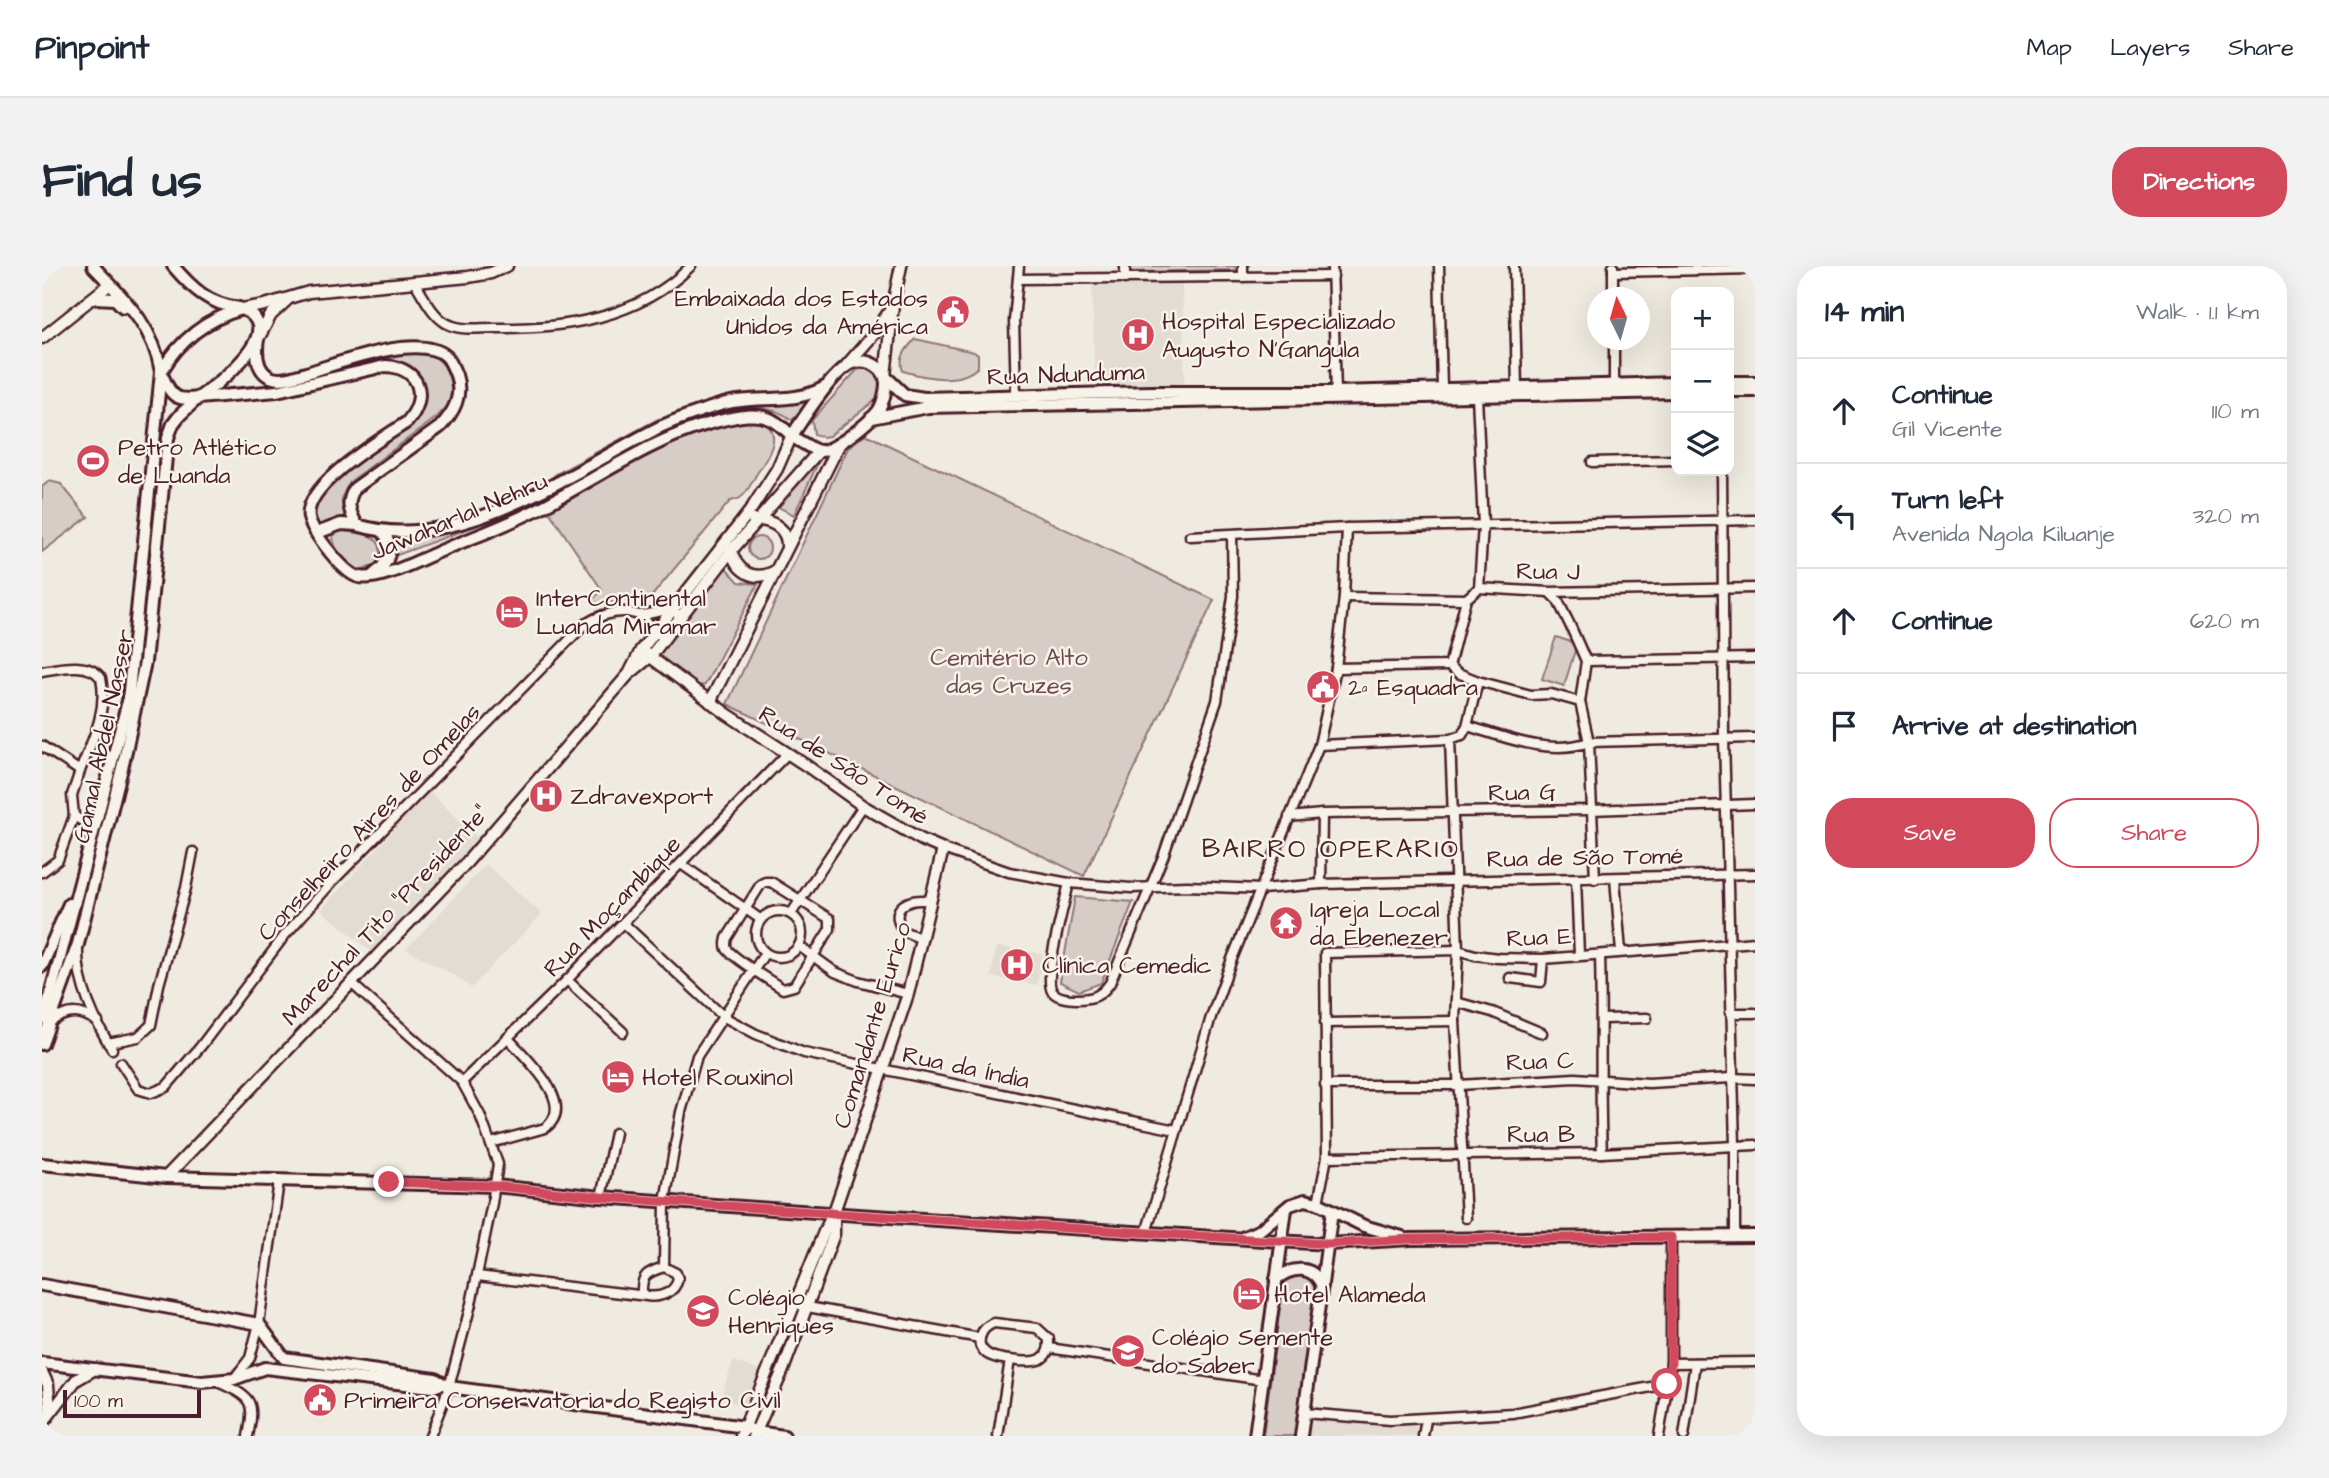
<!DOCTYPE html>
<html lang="en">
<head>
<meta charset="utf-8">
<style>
	:root { --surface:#fff; --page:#f2f2f3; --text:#1f2937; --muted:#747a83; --line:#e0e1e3; --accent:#d1495b }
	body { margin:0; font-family:"Architects Daughter",sans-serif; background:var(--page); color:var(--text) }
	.controls { position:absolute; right:21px; top:21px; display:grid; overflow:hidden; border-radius:14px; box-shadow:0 7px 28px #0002 }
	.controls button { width:63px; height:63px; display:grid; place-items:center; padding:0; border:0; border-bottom:2px solid var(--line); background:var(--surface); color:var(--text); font:35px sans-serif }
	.compass { position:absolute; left:1545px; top:21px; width:63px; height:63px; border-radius:50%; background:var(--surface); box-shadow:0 7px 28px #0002; rotate:355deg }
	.scale { position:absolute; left:21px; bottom:18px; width:138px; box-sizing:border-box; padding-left:7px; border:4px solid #4a1f2b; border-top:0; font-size:19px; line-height:24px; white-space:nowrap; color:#4a1f2b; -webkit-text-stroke:5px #f7f3e8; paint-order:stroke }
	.stop { position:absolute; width:21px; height:21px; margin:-16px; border:5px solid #d1495b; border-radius:50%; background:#fff }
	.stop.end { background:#d1495b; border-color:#fff; box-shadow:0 2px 7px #0008 }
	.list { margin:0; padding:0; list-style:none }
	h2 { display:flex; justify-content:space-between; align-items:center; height:91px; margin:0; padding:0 28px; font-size:30px }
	h2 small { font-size:23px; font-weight:400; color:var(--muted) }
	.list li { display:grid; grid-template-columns:46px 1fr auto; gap:21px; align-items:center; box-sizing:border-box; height:105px; padding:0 28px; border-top:2px solid var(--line) }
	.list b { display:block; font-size:26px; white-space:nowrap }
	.list p { margin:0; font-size:23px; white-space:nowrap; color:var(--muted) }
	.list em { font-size:23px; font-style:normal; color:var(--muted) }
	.actions { display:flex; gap:14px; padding:21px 28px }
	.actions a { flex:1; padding:16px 0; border:2px solid var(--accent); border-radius:28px; text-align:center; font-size:24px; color:var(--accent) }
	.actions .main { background:var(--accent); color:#fff }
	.icon { flex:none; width:38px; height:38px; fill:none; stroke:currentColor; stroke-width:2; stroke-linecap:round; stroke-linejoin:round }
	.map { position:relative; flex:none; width:1713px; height:1170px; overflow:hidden; border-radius:28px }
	header { display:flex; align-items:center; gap:42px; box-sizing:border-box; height:98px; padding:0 35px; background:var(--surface); border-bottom:2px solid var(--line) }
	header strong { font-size:33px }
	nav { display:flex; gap:38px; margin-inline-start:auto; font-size:24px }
	.intro { display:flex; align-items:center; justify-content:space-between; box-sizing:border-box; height:168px; padding:0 42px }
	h1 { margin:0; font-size:49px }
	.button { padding:18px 32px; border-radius:28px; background:var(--accent); color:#fff; font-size:24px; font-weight:700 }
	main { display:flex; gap:42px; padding:0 42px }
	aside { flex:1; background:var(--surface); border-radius:28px; box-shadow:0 7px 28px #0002 }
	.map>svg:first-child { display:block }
	.built { fill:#e3dcd2 }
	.green { fill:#d8cdc6; stroke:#917678; stroke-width:2 }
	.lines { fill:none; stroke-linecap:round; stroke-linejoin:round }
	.minor-casing { stroke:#4a1f2b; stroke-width:13 }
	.tertiary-casing { stroke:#4a1f2b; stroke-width:15 }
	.secondary-casing { stroke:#4a1f2b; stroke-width:16 }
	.minor { stroke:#f7f3e8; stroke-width:8 }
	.tertiary { stroke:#f7f3e8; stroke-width:10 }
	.secondary { stroke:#f7f3e8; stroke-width:10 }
	.route { stroke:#d1495b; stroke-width:9 }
	.labels { text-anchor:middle; stroke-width:5; stroke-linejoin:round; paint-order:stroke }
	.poi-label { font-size:24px; fill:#4a1f2b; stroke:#f7f3e8; text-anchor:start }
	.street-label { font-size:24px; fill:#4a1f2b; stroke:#f7f3e8 }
	.park-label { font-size:24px; fill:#6e4a52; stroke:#f7f3e8 }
	.neighbourhood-label { font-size:26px; letter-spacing:2px; fill:#4a1f2b; stroke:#f7f3e8 }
</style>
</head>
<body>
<header>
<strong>Pinpoint</strong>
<nav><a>Map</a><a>Layers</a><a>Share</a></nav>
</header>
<div class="intro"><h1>Find us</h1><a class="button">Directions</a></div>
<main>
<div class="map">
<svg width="1713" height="1170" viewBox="0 0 1713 1170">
	<rect width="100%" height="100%" fill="#f0ebe0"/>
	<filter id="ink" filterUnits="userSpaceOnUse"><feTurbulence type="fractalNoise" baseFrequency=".0143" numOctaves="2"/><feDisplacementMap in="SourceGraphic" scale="14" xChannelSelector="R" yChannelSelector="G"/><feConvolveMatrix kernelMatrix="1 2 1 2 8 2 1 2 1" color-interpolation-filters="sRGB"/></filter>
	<g filter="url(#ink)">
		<g class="built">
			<polygon points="1140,17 1143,117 1053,120 1050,20"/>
			<polygon points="387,525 438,574 331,687 279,644"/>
			<polygon points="444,598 500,648 429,722 415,711 364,683"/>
			<polygon points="954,680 1001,688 995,719 949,711"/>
			<polygon points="691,1095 722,1106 704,1140 678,1134"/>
			<polygon points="1262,1147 1384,1154 1381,1170 1259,1170"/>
		</g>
		<g class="green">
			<polygon points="1089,0 1193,0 1194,4 1089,6"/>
			<path d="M873,73l59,13 4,3v12c-19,18 -52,11 -75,4 -5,-13 3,-22 12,-32z"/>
			<path d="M364,86c10,0 21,0 29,5 14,9 20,33 13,47 -2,5 -8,9 -11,13l-86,64c-11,14 -13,26 -1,39h-16l-16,7c-21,-37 72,-90 97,-108l6,-38c-8,-13 -16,-17 -30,-21l-120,21z"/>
			<polygon points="825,101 830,103 839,112 839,125 836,132 787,170 781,171 772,168 770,154 815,104"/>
			<path d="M768,133l-18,21c-31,-24 -75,-8 -108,4l-192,96 -100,37 -5,-22 83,-12 229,-108 27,-7z"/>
			<polygon points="628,151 505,216 514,208 616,153"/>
			<path d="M710,154c37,6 17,36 4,55 -4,7 -9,19 -16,23 -3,2 -7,2 -10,3l-78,95 -51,8 -10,-3 11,-11 -52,-77 -9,-2c64,-36 136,-87 211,-91z"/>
			<polygon points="823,168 1172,334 1042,610 685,438 806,182"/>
			<polygon points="781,186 752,249 734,240"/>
			<polygon points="7,215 19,218 46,251 0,286 0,221"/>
			<path d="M301,265c21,2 45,4 35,32l-17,8c-13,-3 -28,-22 -28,-35l5,-4z"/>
			<circle cx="717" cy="282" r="11"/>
			<polygon points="683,301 697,316 716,318 663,419 654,420 618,393 615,385"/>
			<polygon points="1514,371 1535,378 1522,420 1500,413"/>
			<polygon points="1033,631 1091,636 1059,717 1037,725 1018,716"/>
			<polygon points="1256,1008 1269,1014 1274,1024 1255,1170 1221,1170 1241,1019 1247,1011"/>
		</g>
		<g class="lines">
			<g class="minor-casing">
				<g id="minor">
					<polyline points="1083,0 1083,13"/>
					<polyline points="1201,0 1201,11"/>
					<polyline points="1290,0 1294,126"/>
					<polyline points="1397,0 1400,123 1403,124"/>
					<polyline points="1571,0 1571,32"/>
					<polyline points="1571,6 1713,3"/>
					<polyline points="976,13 1291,10"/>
					<path d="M372,15c9,14 18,34 32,42 14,8 32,5 47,5 72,1 145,-9 198,-62"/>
					<polyline points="1572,74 1572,119"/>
					<polyline points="1471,124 1475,121 1472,0"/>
					<polyline points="974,130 972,55 977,0"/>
					<polyline points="1435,130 1441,259 1437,322"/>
					<polyline points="1550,196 1634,194"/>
					<polyline points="1680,205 1682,472 1693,880 1693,971"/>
					<polyline points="1148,270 1305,262 1713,254"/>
					<polyline points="1507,326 1516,335 1528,359 1544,395 1538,436 1547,476 1553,613"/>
					<polyline points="1302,331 1424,333 1437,322 1507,326 1713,322"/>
					<polyline points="599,349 613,366 623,372"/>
					<polyline points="1544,395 1713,392"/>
					<polyline points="1294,402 1407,400"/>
					<path d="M0,405c18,-3 47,-10 59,7 7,33 -9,63 -21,93l-38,-25"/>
					<polyline points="1436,415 1489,429 1509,428 1538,436"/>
					<path d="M1425,460c38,11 82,30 122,16l166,-4"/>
					<polyline points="1277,479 1408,473"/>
					<polyline points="38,505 30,529 32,550 52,562"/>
					<polyline points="1247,551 1280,548 1549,544 1713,538"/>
					<polyline points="901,583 967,606 1027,617 1089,622 1145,620 1220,623 1279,618 1713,608"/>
					<polyline points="639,598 718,653"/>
					<polyline points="0,606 16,594 32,550"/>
					<polyline points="1573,612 1579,686"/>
					<polyline points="1534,613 1537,689"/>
					<path d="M723,616h6l59,37v10l-36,57 -11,3c-12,-8 -49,-30 -56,-40 -2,-4 -1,-6 0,-11l34,-54z"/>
					<path d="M1027,617c-4,19 -26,94 -17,108 5,7 17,8 25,8 16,0 24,-3 33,-16l53,-126 54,-156 16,-105 -1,-61"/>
					<polyline points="1279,618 1280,548"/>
					<circle cx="737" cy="668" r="23"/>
					<polyline points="749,648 821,540"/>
					<polyline points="581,657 682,751 714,768 762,787 1134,864"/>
					<path d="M880,673l-19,-8c-16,-25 7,-34 28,-30"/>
					<polyline points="757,680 793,706 816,715 866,728"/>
					<path d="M36,684c-1,33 17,72 34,99"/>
					<path d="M1558,689c2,66 -1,132 2,198"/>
					<polyline points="1468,712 1499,716 1501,693"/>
					<polyline points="525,714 581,766"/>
					<polyline points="309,717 420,816 438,849 456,898 450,937 429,1038 407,1121 388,1170"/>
					<polyline points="1414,736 1450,746 1500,767"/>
					<polyline points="1688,747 1713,747"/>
					<polyline points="1560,753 1605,752"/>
					<path d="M8,756c19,-12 30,-12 48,0"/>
					<polyline points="1283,757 1413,755"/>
					<polyline points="66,777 96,771 109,759 117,719 144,622 151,586"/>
					<path d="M79,797l17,26 13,4 15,-6 35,-41 84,-111 48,-54 252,-257c13,-8 27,-13 42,-12 6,1 11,4 17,3 11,-2 20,-7 32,-2"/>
					<polyline points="420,816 525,714 745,488"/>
					<polyline points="1283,819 1417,819 1533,812 1607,817 1689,812 1713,813"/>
					<path d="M449,877l54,-15c34,-24 -21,-71 -37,-90"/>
					<polyline points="1285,891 1560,887 1713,879"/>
					<polyline points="559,931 573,867"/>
					<polyline points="1276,937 1285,891 1283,687 1416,684 1433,689 1456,692 1501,693 1713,676"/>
					<polyline points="1424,952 1413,755 1416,684 1408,473 1420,469 1425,460 1436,415 1416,407 1407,400 1424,333"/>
					<polyline points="1104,967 1169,751 1190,693 1277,479 1294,402 1302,331 1305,262"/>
					<polyline points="622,1001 623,935 639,846 655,790 723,687"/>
					<path d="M435,1010l170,20c13,2 28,-3 31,-17l-2,-6 -12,-6c-15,5 -23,7 -22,25l5,4"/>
					<polyline points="760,1040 938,1072"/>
					<path d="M952,1057l43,5 12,11c0,8 0,15 -8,20 -9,5 -47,1 -55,-6 -13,-10 -4,-26 8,-30z"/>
					<polyline points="1007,1082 1221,1114"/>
					<polyline points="1629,1097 1713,1096"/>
					<polyline points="192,1113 208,1092 217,1058 237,915"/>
					<path d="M176,1116c32,15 38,17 30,54"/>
					<polyline points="1262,1147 1348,1154 1471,1147 1625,1118"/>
					<polyline points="956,1170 968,1094"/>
					<polyline points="1381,1170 1384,1154"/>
					<polyline points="1617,1170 1629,1097 1629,971"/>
					<polyline points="1642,1170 1653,1097"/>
				</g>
			</g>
			<g class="tertiary-casing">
				<g id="tertiary">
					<polyline points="200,43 223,39 267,26 426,11 449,7 465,0"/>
					<polyline points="0,72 68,18"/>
					<polyline points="216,73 229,49 246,33"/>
					<polyline points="804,100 832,68 849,43"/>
					<polyline points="843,110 851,39 859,0"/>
					<path d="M711,254c18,-1 35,8 34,27"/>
					<path d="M689,282c4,23 23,35 44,23"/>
					<polyline points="599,384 685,448 765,500 821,540 880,574 901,583 866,728 792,946 782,966 699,1170"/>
					<polyline points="588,406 599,384 708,245 735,203 749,171"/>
					<polyline points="668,436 798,177"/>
					<polyline points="124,911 425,596 586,409 608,391 689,285 777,185"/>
					<polyline points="0,1106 6,1119 8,1146"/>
					<polyline points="0,1158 34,1114 53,1103"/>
					<polyline points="712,1170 741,1104 792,968 792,950"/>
				</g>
			</g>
			<g class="secondary-casing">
				<g id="secondary">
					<path d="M131,0c19,22 35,38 66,42"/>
					<polyline points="53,32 73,33 81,41"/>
					<path d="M200,43c42,18 -8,61 -28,77 -6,3 -12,11 -18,12 -4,1 -13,1 -16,0 -11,-3 -15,-17 -19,-26 18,-31 46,-53 81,-63z"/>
					<path d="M216,73c-2,13 -2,31 12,38 11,5 25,-1 36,-4 32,-9 112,-41 140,-17 5,5 7,12 10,19 7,21 -2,37 -16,52l-85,61c-9,14 -6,23 2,37 101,31 217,-55 303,-98 20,-9 40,-16 60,-22 35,-11 72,1 105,-18"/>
					<polyline points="843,110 863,129 882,132 1109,126 1294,126 1634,117"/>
					<polyline points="1687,116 1713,116"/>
					<polyline points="1687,125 1713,125"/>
					<polyline points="829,152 886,141 1634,126"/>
					<polyline points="275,267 299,258 315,259"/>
					<path d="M331,309c16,-11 23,-28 9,-44"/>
					<polyline points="0,700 27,638"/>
					<path d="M2,752l84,-317 33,-329c-8,-47 -36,-72 -68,-106"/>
					<path d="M0,778l36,-100 46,-184 21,-98 23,-224 5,-14 7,-9 18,-17 79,-7 108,-25c35,1 44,31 22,56 -23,16 -105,63 -98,96 4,15 35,56 50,59 20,4 56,-15 75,-23 34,-15 69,-27 102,-44 57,-29 113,-70 175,-87 20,-5 47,-14 66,0 9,6 14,14 24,19 6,3 13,9 19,9 13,1 53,-31 60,-43 3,-6 6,-17 6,-25 -1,-15 -16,-24 -31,-21 -20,5 -52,57 -64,75"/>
					<polyline points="0,898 124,911 453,920 559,931 816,949 1286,978 1369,973 1713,970"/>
					<polyline points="1202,971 1218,964 1248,939 1263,934 1276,937 1322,960 1360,971"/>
					<path d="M1234,1013c17,-13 37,-14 46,7"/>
					<polyline points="0,1019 217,1058 242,1092 393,1113 407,1121 703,1161 714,1166 742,1170"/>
					<polyline points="0,1097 160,1116 192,1113 223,1102 381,1120 391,1121 399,1118"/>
					<polyline points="1213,1170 1244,943"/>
					<polyline points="1259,1170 1290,945"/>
				</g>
			</g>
			<use href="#minor" class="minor"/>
			<use href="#tertiary" class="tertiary"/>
			<use href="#secondary" class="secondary"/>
		</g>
	</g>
	<g class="lines" filter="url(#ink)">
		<polyline class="route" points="347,916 453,920 559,931 816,949 1286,978 1369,973 1629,971 1629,1097 1625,1118"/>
	</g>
	<defs>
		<g id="civic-disc" transform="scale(1.75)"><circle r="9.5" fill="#d1495b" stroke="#f7f3e8"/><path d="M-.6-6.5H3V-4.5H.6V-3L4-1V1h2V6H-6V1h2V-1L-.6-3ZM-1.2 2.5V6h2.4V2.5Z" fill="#fff"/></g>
		<g id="hospital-disc" transform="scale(1.75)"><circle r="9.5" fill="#d1495b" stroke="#f7f3e8"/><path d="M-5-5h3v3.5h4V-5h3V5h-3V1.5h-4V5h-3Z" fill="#fff"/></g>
		<g id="stadium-disc" transform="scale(1.75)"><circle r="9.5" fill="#d1495b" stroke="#f7f3e8"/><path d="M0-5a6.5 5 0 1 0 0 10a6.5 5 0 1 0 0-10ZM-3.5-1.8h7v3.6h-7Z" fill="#fff"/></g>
		<g id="hotel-disc" transform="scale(1.75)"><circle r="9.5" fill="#d1495b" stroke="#f7f3e8"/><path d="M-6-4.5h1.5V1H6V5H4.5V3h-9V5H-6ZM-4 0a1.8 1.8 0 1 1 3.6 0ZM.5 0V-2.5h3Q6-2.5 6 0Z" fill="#fff"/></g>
		<g id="temple-disc" transform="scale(1.75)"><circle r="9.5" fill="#d1495b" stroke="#f7f3e8"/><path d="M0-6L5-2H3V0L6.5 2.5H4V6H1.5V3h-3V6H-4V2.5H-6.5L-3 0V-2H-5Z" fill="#fff"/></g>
		<g id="university-disc" transform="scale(1.75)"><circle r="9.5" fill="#d1495b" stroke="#f7f3e8"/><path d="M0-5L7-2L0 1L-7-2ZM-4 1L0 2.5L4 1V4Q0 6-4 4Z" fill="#fff"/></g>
	</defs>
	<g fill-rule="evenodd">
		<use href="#civic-disc" x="911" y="46"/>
		<use href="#hospital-disc" x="1096" y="69"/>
		<use href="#stadium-disc" x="51" y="195"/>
		<use href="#hotel-disc" x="470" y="346"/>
		<use href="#civic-disc" x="1281" y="421"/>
		<use href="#hospital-disc" x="504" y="530"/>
		<use href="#temple-disc" x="1244" y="657"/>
		<use href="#hospital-disc" x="975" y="699"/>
		<use href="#hotel-disc" x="576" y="811"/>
		<use href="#hotel-disc" x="1207" y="1028"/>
		<use href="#university-disc" x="661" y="1045"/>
		<use href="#university-disc" x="1086" y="1085"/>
		<use href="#civic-disc" x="278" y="1134"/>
	</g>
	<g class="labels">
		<g class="poi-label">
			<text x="886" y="40" text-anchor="end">Embaixada dos Estados<tspan x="886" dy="28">Unidos da América</tspan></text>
			<text x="1120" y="63">Hospital Especializado<tspan x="1120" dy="28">Augusto N’Gangula</tspan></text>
			<text x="76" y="189">Petro Atlético<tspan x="76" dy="28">de Luanda</tspan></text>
			<text x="494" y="340">InterContinental<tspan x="494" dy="28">Luanda Miramar</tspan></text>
			<text x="1306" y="429">2ª Esquadra</text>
			<text x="528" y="538">Zdravexport</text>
			<text x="1268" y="651">Igreja Local<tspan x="1268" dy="28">da Ebenezer</tspan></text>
			<text x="1000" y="707">Clínica Cemedic</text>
			<text x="600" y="819">Hotel Rouxinol</text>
			<text x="1232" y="1036">Hotel Alameda</text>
			<text x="686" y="1039">Colégio<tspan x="686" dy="28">Henriques</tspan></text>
			<text x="1110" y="1079">Colégio Semente<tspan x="1110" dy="28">do Saber</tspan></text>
			<text x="302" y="1142">Primeira Conservatoria do Registo Civil</text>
		</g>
		<g class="street-label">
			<text transform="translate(1024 108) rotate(-2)" y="8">Rua Ndunduma</text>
			<text transform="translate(417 250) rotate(-23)" y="8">Jawaharlal Nehru</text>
			<text transform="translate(1506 305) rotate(1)" y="8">Rua J</text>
			<text transform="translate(61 470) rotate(-78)" y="8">Gamal Abdel Nasser</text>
			<text transform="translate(802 499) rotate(33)" y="8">Rua de São Tomé</text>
			<text transform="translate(1480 526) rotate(-1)" y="8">Rua G</text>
			<text transform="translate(327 556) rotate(-47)" y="8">Conselheiro Aires de Omelas</text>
			<text transform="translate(1543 591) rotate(-1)" y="8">Rua de São Tomé</text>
			<text transform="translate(570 640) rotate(-46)" y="8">Rua Moçambique</text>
			<text transform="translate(343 649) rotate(-47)" y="8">Marechal Tito "Presidente"</text>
			<text transform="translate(1497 671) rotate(-2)" y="8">Rua E</text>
			<text transform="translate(830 759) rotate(-73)" y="8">Comandante Eurico</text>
			<text transform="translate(1498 795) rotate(-2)" y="8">Rua C</text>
			<text transform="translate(924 801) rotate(12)" y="8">Rua da Índia</text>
			<text x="1499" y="876">Rua B</text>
		</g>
		<g class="park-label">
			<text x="967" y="399">Cemitério Alto<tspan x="967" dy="28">das Cruzes</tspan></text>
		</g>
		<g class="neighbourhood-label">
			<text x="1289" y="591">BAIRRO OPERARIO</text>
		</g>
	</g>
</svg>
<div class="controls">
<button>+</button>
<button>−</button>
<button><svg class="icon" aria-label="layers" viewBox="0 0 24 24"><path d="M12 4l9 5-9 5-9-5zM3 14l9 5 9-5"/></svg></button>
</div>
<svg class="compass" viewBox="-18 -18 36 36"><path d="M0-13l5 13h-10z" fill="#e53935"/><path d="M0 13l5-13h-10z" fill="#747a83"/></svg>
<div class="scale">100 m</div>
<div class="stop" style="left:1625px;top:1118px"></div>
<div class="stop end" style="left:347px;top:916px"></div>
</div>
<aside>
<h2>14 min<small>Walk · 1.1 km</small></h2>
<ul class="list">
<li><svg class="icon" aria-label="ahead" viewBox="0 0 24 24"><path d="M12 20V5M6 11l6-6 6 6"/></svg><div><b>Continue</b><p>Gil Vicente</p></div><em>110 m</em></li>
<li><svg class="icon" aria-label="left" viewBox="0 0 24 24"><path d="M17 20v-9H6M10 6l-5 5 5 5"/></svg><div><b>Turn left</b><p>Avenida Ngola Kiluanje</p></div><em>320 m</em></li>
<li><svg class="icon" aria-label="ahead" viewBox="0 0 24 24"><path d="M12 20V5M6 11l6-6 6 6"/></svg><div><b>Continue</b></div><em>620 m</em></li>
<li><svg class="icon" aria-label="arrive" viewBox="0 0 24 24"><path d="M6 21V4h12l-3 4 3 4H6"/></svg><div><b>Arrive at destination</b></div></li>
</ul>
<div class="actions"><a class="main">Save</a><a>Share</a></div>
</aside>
</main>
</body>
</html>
